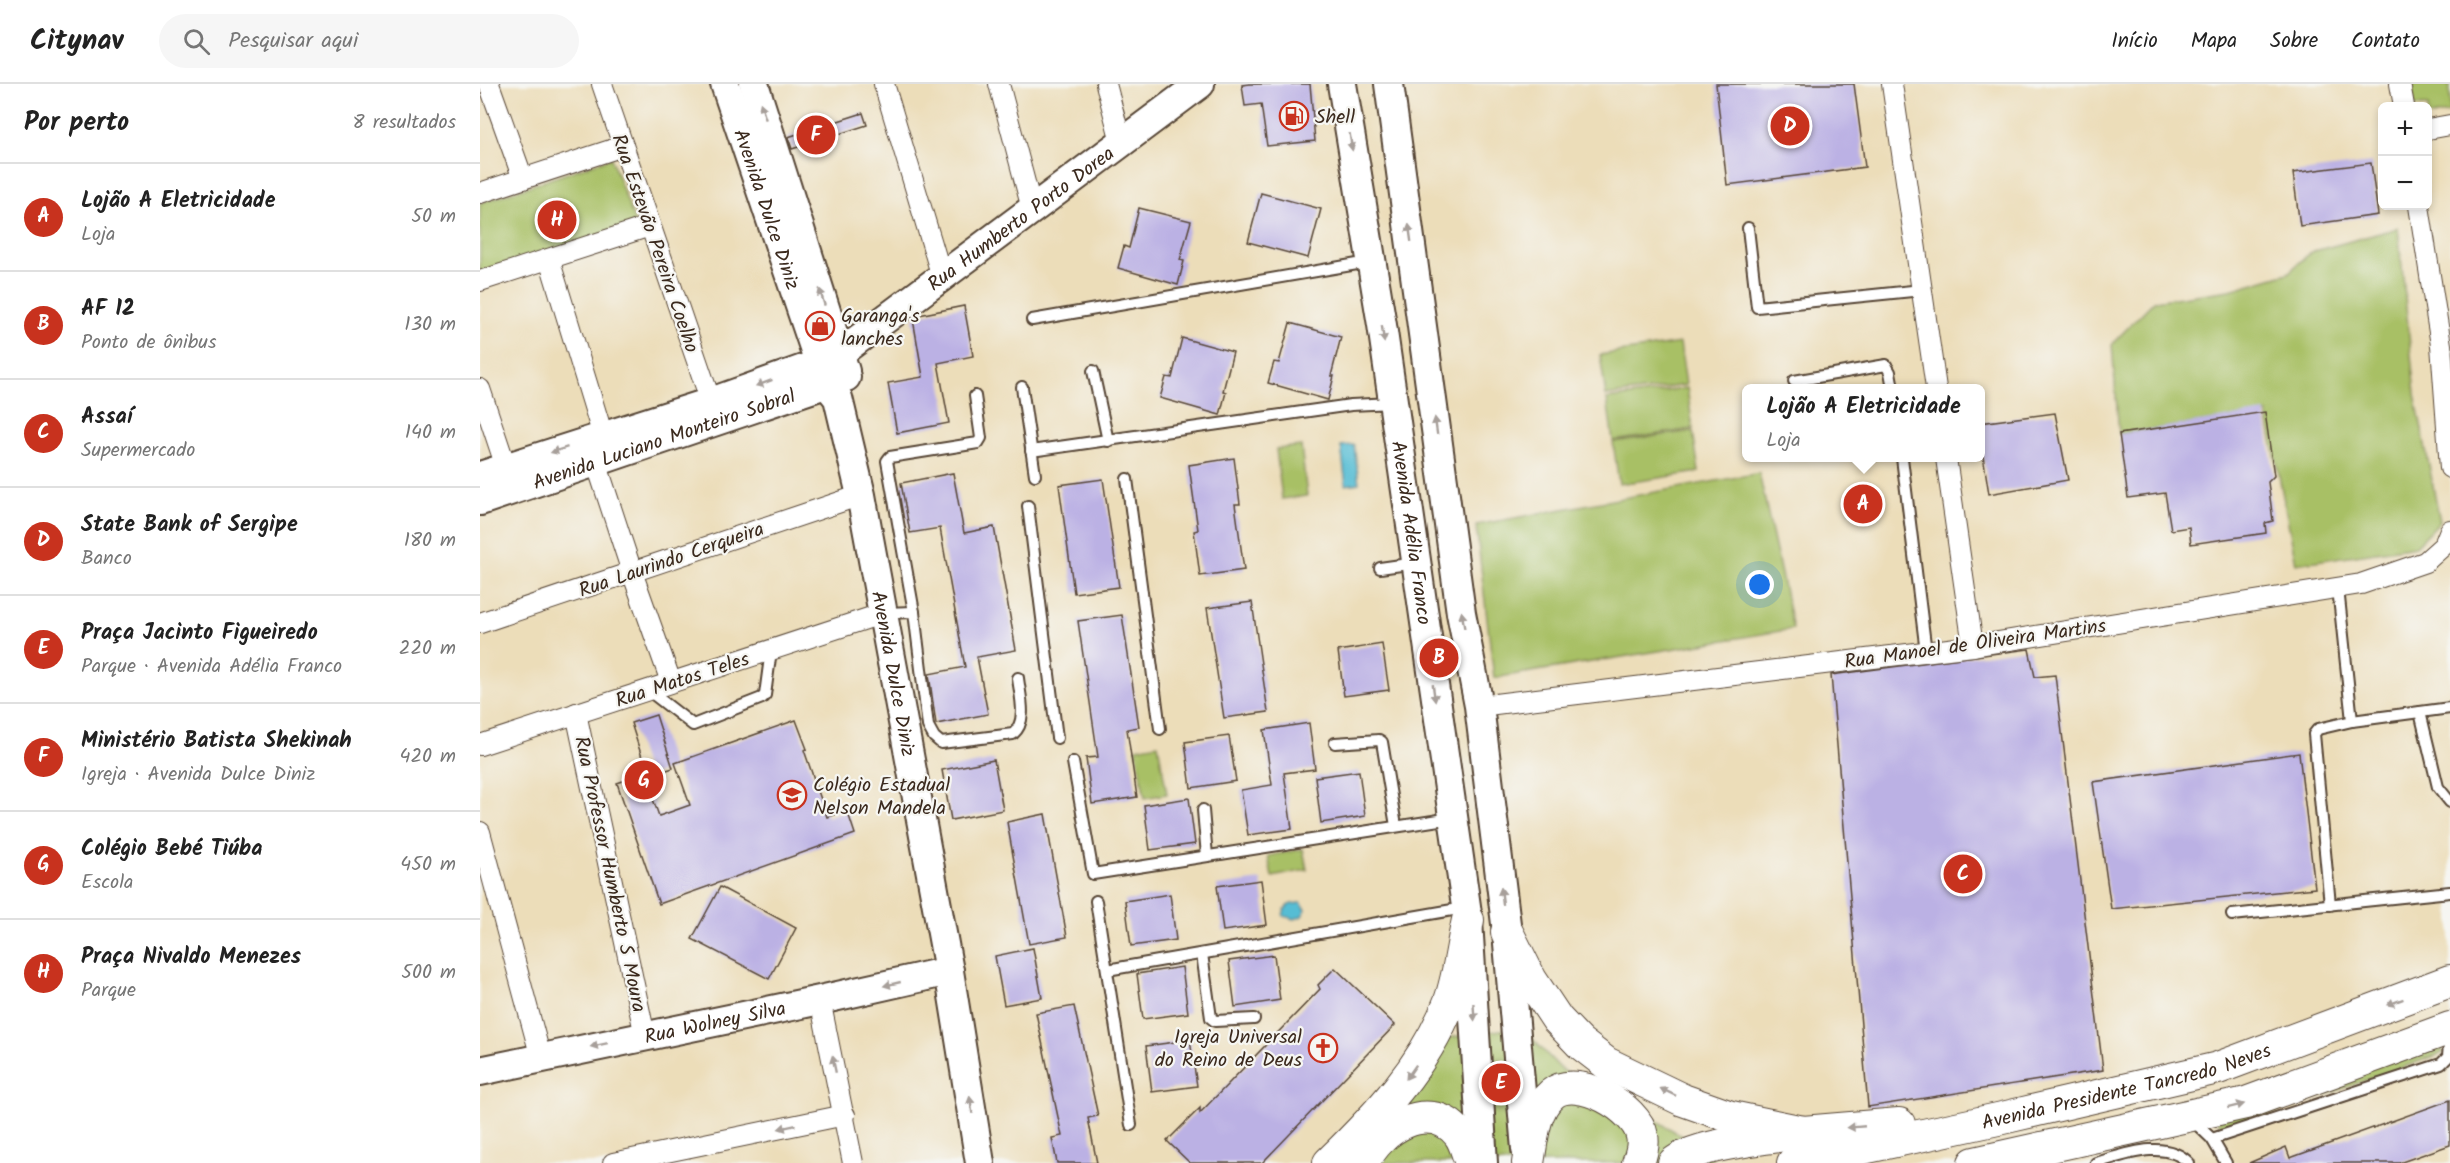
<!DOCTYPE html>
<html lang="pt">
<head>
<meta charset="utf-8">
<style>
	:root { --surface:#fff; --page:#f6f6f6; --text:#222; --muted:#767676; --line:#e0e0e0; --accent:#c8321e }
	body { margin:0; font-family:Kalam,sans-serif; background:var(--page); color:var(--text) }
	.controls { position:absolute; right:18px; top:18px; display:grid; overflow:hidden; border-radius:9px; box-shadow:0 3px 9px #0003 }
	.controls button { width:54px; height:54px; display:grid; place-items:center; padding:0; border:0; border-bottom:2px solid var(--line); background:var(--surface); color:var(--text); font:30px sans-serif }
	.you { position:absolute; left:1280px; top:501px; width:21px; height:21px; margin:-15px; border:4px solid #fff; border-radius:50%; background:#1a73e8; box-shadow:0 0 0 9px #1a73e833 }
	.badge { display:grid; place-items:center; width:39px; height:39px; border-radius:50%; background:var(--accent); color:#fff; font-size:20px; font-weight:700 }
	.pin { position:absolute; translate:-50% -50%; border:3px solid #fff; box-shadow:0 2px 6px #0006 }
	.popup { position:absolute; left:1262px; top:300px; width:243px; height:78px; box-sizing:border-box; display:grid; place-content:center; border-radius:9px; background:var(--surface); filter:drop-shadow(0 2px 4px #0005); font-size:20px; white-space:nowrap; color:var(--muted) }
	.popup b { font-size:22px; color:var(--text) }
	.popup::after { content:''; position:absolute; left:50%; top:100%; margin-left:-12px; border:12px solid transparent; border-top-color:var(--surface) }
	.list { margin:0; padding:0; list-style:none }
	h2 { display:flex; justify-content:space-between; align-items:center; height:78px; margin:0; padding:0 24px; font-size:26px }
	h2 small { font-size:20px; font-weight:400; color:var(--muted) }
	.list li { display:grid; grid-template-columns:39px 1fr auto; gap:18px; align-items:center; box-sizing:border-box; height:108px; padding:0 24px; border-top:2px solid var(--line) }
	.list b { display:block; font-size:22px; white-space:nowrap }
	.list p { margin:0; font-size:20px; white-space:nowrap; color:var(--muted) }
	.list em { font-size:20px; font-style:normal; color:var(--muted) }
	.icon { flex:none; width:33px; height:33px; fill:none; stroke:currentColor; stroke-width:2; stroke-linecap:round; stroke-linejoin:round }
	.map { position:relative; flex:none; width:1970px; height:1079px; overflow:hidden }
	header { display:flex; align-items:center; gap:36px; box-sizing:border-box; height:84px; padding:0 30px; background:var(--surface); border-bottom:2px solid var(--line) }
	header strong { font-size:28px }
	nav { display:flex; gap:33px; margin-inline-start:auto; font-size:21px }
	.search { width:420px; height:54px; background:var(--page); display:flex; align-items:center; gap:15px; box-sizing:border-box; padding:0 21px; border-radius:33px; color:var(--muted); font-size:22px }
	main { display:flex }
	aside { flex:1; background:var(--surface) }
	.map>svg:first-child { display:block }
	.green { fill:#a8c065; stroke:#727542; stroke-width:1.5 }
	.water { fill:#56bdd4; stroke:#487479; stroke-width:1.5 }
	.building { fill:#bbb1e4 }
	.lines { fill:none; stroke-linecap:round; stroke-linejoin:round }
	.lane-casing { stroke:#564535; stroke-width:14 }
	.street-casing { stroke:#564535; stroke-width:22 }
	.secondary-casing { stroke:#564535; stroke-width:32 }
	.primary-casing { stroke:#564535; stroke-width:34 }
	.lane { stroke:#fff; stroke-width:10 }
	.street { stroke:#fff; stroke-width:20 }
	.secondary { stroke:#fff; stroke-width:28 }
	.primary { stroke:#fff; stroke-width:32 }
	.oneway { fill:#a79f9a }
	.labels { text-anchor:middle; stroke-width:4.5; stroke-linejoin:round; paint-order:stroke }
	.poi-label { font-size:20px; fill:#3b2a1e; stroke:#f6f6f2; text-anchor:start }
	.street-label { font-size:20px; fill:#3b2a1e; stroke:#f6f6f2 }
</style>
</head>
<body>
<header>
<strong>Citynav</strong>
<div class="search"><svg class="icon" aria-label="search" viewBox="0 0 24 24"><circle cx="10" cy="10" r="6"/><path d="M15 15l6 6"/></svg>Pesquisar aqui</div>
<nav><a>Início</a><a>Mapa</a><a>Sobre</a><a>Contato</a></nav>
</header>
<main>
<aside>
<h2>Por perto<small>8 resultados</small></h2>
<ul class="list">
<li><span class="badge">A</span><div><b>Lojão A Eletricidade</b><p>Loja</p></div><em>50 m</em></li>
<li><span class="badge">B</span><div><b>AF 12</b><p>Ponto de ônibus</p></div><em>130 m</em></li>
<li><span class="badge">C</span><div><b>Assaí</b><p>Supermercado</p></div><em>140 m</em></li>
<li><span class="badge">D</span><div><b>State Bank of Sergipe</b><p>Banco</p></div><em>180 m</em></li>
<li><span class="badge">E</span><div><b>Praça Jacinto Figueiredo</b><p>Parque · Avenida Adélia Franco</p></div><em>220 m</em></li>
<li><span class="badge">F</span><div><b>Ministério Batista Shekinah</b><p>Igreja · Avenida Dulce Diniz</p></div><em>420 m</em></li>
<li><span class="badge">G</span><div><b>Colégio Bebé Tiúba</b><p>Escola</p></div><em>450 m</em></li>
<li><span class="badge">H</span><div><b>Praça Nivaldo Menezes</b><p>Parque</p></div><em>500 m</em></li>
</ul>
</aside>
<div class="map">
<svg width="1970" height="1079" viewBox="0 0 1970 1079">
	<rect width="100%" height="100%" fill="#f6f6f2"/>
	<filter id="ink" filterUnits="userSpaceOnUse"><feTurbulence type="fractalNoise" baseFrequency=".0167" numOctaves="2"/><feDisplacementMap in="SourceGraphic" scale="12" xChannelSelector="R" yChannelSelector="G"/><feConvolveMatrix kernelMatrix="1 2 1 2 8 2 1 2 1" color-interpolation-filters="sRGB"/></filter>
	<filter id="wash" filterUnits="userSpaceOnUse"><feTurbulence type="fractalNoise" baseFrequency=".008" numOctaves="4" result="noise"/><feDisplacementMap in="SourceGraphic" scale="24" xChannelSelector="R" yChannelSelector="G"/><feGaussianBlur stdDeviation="1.35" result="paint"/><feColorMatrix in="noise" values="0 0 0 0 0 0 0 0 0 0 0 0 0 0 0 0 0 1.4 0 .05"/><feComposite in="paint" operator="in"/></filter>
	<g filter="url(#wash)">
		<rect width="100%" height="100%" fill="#ecddb9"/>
		<g class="green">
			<polygon points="1931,0 1970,0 1970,28 1948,33 1948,22 1935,22"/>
			<polygon points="131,74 160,152 0,202 0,119"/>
			<polygon points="1918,144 1935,310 1960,437 1936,462 1816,480 1787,329 1639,350 1632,260 1674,217 1750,206 1808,189 1831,168"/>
			<polygon points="1200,259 1206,301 1126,312 1120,271"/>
			<polygon points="1207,304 1213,345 1133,357 1127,315"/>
			<polygon points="1213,347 1219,388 1139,400 1133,358"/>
			<polygon points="821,362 827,412 802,415 796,365"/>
			<polygon points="1279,389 1313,545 1014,594 996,441"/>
			<polygon points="678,660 687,710 665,714 656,664"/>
			<polygon points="823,765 827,786 792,793 788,772"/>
			<polygon points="1041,943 1082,986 1135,1012 1231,1069 1232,1079 856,1079 966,954"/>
			<polygon points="1960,955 1963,969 1746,1046 1736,1037"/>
		</g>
		<g class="water">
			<polygon points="874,361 879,399 866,401 861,362"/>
			<path d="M821,819l5,6 -4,7 -7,3 -12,-3c2,-12 6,-12 18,-13z"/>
		</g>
		<g id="blocks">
			<g class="building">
				<polygon points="770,0 830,0 835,57 787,62 781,20 765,22 762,1"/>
				<polygon points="1236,0 1374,0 1385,83 1247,101"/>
				<polygon points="383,29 387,41 312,65 308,53"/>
				<polygon points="1891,79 1898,131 1820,142 1813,89"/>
				<polygon points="781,109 841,125 828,174 768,158"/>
				<polygon points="659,124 711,137 700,176 704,177 698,201 638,184 644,162 649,164"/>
				<polygon points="484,222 493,272 458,279 469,339 417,349 408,299 443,293 433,235 439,231"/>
				<polygon points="810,239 861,253 851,292 854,292 848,316 788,299 794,278 799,279"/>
				<polygon points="702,254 753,268 743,307 746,308 740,331 680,314 686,293 692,294"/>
				<polygon points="1785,328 1794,392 1788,398 1793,437 1785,439 1786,449 1711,460 1709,443 1691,446 1685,409 1648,414 1639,350"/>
				<polygon points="1575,329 1588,396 1509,410 1500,353 1500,339"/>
				<polygon points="754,374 760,420 755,420 764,486 720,492 714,447 718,446 709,381"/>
				<polygon points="473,389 484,449 514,443 536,566 497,573 508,630 456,640 449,590 485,583 460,444 430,449 421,399"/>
				<polygon points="623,395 639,503 594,509 579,401"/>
				<polygon points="772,518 788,628 744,634 727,524"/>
				<polygon points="642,531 659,643 647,645 657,713 612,720 606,674 618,673 598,537"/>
				<polygon points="902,560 909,606 864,612 858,567"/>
				<polygon points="1549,565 1555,593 1575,591 1623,986 1388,1023 1351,591"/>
				<polygon points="176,631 193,684 168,692 151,639"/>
				<polygon points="316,636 327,665 324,666 347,733 367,726 375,750 179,820 137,699 164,690 179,732 210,721 195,679"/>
				<polygon points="829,639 835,685 804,689 812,745 768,751 761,706 792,701 784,646"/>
				<polygon points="749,652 756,697 711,704 705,658"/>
				<polygon points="1819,669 1835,804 1631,825 1613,698"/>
				<polygon points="514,676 523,726 471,736 462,686"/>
				<polygon points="879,687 885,732 841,739 835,693"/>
				<polygon points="709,714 715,760 670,766 664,721"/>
				<polygon points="565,730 587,853 549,860 527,738"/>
				<polygon points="781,796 787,841 743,847 737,802"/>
				<polygon points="240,803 316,844 289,895 212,855"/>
				<polygon points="690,810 696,856 651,862 645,817"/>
				<polygon points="553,864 562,914 524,921 515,872"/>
				<polygon points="794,871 800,916 755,923 749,877"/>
				<polygon points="702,883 708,929 663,935 657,890"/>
				<polygon points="855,884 915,941 782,1079 710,1079 687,1057 720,1024 720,1029 840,905 838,901"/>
				<polygon points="594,922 618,1032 608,1034 617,1079 577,1079 572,1054 582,1052 556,929"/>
				<polygon points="710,956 717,1002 672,1008 666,962"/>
				<polygon points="1970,1016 1970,1061 1919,1079 1769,1079 1806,1063 1810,1074"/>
			</g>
		</g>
	</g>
	<g filter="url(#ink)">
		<use href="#blocks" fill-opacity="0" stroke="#564535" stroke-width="1.5"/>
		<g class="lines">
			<g class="lane-casing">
				<g id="lane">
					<polyline points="1268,144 1277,223 1442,206"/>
					<polyline points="552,236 889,178"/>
					<polyline points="613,287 628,357"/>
					<polyline points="1314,297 1406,281 1410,288 1413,304"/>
					<polyline points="542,303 555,391"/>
					<path d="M495,312l6,42 -3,5 -88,14 -3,4 27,151 14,114 6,11 7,6 72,-9c15,-13 7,-38 5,-56"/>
					<polyline points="551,367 871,321 913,319"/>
					<polyline points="1422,374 1446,568"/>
					<polyline points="647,395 680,645"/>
					<polyline points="548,422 577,654"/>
					<polyline points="900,484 935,479"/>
					<polyline points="404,529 434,528"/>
					<polyline points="168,606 213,641 282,614 285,611 291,566"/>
					<polyline points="1940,628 1958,703 1970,718"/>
					<polyline points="1872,637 1970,624"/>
					<polyline points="855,659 899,656 902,658 916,742"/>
					<polyline points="593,678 613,790 972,734"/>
					<polyline points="723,726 727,772"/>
					<polyline points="616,817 651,1041"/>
					<polyline points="1850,821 1834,650 1838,645 1872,637 1858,504"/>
					<polyline points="1752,831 1970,808"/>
					<polyline points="722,870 731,934 735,937 774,935"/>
					<polyline points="627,886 984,824"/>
					<polyline points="1711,1035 1732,1055 1746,1079"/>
					<polyline points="1732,1055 1961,980 1968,973 1970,947"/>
					<path d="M1616,1079c28,-8 69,-25 93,0"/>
				</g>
			</g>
			<g class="street-casing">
				<g id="street">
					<polyline points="9,0 43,95"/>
					<polyline points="122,0 231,318"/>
					<polyline points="404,0 462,193"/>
					<polyline points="519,0 552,125"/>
					<polyline points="626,0 641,58"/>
					<polyline points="1412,0 1456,304"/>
					<polyline points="1920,0 1924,22"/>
					<polyline points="1948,45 1970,41"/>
					<polyline points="0,109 143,62"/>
					<polyline points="1939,122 1961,261 1970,384"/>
					<polyline points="69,175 123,352"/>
					<polyline points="0,197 170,142"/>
					<polyline points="0,305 26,383"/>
					<polyline points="1466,374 1493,562"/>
					<polyline points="116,378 152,488 191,598"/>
					<polyline points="0,539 381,411"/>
					<polyline points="999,622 1493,562 1881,500 1945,478 1964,461 1970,446"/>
					<polyline points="96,629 165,952"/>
					<polyline points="0,661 404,529"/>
					<polyline points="0,748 61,974"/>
					<polyline points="340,916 373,1079"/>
					<polyline points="133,1079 365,1031"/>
				</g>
			</g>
			<g class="secondary-casing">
				<g id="secondary">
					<path id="s1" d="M245,0l101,299 12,15 23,97 88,476 31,192"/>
					<polyline points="274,0 365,287"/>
					<path id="s2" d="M862,0l40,241 86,595 15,243"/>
					<polyline points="909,0 981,529 999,622 1027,848 1046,1065"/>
					<path id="s3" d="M0,392l231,-74 109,-39 20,-10 360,-269"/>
					<path id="s4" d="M0,417l366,-124"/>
					<path id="s5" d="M0,987l340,-71 129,-29"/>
				</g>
			</g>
			<g class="primary-casing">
				<g id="primary">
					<polyline points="1027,848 1051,896 1077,935 1100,959 1126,979 1203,1016 1251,1033 1323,1048 1419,1040"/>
					<path d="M849,1079c49,-48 96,-97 121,-162 9,-25 12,-55 18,-81"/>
					<path d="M884,1079c14,-34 65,-65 94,-30 7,8 9,20 13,30"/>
					<path d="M1048,1079c4,-22 5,-53 24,-69 25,-21 85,14 90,42 2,8 -1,19 -4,27"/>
					<path d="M1194,1079c21,-18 82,-23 111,-28"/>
					<path id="s6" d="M1313,1079l205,-44 220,-51 232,-87"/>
					<polyline points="1494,1079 1766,1019 1970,944"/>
				</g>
			</g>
			<use href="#lane" class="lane"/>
			<use href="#street" class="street"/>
			<use href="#secondary" class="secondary"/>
			<use href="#primary" class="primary"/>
		</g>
		<defs><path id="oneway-solid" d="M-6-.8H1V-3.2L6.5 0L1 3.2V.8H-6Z" transform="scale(1.5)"/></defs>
		<g class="oneway">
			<use href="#oneway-solid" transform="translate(283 27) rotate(-108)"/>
			<use href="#oneway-solid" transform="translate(871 58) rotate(81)"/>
			<use href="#oneway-solid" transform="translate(930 149) rotate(-98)"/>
			<use href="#oneway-solid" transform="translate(342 213) rotate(-108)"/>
			<use href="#oneway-solid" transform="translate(903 250) rotate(82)"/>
			<use href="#oneway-solid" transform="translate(284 299) rotate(160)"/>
			<use href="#oneway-solid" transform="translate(956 342) rotate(-98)"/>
			<use href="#oneway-solid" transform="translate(79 366) rotate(162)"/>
			<use href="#oneway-solid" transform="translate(983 536) rotate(-100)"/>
			<use href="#oneway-solid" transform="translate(954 609) rotate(82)"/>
			<use href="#oneway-solid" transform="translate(1022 812) rotate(-97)"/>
			<use href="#oneway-solid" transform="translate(412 900) rotate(167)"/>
			<use href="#oneway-solid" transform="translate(1915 918) rotate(160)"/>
			<use href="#oneway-solid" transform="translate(994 928) rotate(86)"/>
			<use href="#oneway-solid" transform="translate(119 961) rotate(168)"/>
			<use href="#oneway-solid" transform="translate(354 980) rotate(-102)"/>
			<use href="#oneway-solid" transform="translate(931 988) rotate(125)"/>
			<use href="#oneway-solid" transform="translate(1188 1008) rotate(-154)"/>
			<use href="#oneway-solid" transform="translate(491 1021) rotate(-99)"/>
			<use href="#oneway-solid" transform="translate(1756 1022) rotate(-14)"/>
			<use href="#oneway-solid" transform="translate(307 1043) rotate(168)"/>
			<use href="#oneway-solid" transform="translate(1376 1043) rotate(175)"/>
		</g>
	</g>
	<defs>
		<g id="fuel-ring" transform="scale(1.5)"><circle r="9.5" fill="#f6f6f2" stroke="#c8321e" stroke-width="1.5"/><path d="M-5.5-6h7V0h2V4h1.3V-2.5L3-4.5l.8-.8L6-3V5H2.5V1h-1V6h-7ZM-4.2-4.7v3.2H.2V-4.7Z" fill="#c8321e"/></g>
		<g id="shop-ring" transform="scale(1.5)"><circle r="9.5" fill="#f6f6f2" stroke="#c8321e" stroke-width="1.5"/><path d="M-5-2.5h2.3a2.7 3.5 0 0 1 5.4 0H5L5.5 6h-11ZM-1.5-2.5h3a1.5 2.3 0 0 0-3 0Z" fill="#c8321e"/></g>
		<g id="school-ring" transform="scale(1.5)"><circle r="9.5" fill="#f6f6f2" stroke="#c8321e" stroke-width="1.5"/><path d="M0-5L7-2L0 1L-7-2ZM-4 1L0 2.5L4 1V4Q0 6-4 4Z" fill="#c8321e"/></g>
		<g id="church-ring" transform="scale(1.5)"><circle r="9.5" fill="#f6f6f2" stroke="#c8321e" stroke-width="1.5"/><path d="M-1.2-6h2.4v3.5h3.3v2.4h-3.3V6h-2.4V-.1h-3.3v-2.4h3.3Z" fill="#c8321e"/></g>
	</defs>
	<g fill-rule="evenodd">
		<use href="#fuel-ring" x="814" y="32"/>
		<use href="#shop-ring" x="340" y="242"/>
		<use href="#school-ring" x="312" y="711"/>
		<use href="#church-ring" x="843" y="964"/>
	</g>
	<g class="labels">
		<g class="poi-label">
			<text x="835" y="39">Shell</text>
			<text x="361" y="238">Garanga's<tspan x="361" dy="23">lanches</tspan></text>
			<text x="333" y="707">Colégio Estadual<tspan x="333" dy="23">Nelson Mandela</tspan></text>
			<text x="822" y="959" text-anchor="end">Igreja Universal<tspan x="822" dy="23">do Reino de Deus</tspan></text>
		</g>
		<g class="street-label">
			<text dy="7" stroke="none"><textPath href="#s1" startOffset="132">Avenida Dulce Diniz</textPath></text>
			<text dy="7" stroke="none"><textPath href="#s3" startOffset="606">Rua Humberto Porto Dorea</textPath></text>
			<text transform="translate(176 159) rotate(71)" y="7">Rua Estevão Pereira Coelho</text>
			<text dy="7" stroke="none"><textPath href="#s4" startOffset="194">Avenida Luciano Monteiro Sobral</textPath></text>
			<text dy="7" stroke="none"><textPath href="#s2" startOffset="454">Avenida Adélia Franco</textPath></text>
			<text transform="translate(191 475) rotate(-19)" y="7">Rua Laurindo Cerqueira</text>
			<text transform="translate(1495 559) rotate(-8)" y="7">Rua Manoel de Oliveira Martins</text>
			<text dy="7" stroke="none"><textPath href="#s1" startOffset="616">Avenida Dulce Diniz</textPath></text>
			<text transform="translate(202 595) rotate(-18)" y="7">Rua Matos Teles</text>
			<text transform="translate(131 790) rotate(78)" y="7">Rua Professor Humberto S Moura</text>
			<text dy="7" stroke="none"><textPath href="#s5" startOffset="240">Rua Wolney Silva</textPath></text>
			<text dy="7" stroke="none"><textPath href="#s6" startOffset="342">Avenida Presidente Tancredo Neves</textPath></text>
		</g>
	</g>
</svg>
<div class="controls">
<button>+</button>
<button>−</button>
</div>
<div class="you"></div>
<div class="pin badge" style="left:1383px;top:420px">A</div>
<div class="popup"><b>Lojão A Eletricidade</b>Loja</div>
<div class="pin badge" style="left:959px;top:574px">B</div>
<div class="pin badge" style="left:1483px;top:790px">C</div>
<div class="pin badge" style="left:1310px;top:42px">D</div>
<div class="pin badge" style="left:1021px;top:999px">E</div>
<div class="pin badge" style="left:336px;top:51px">F</div>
<div class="pin badge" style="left:164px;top:696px">G</div>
<div class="pin badge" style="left:77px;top:136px">H</div>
</div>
</main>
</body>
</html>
